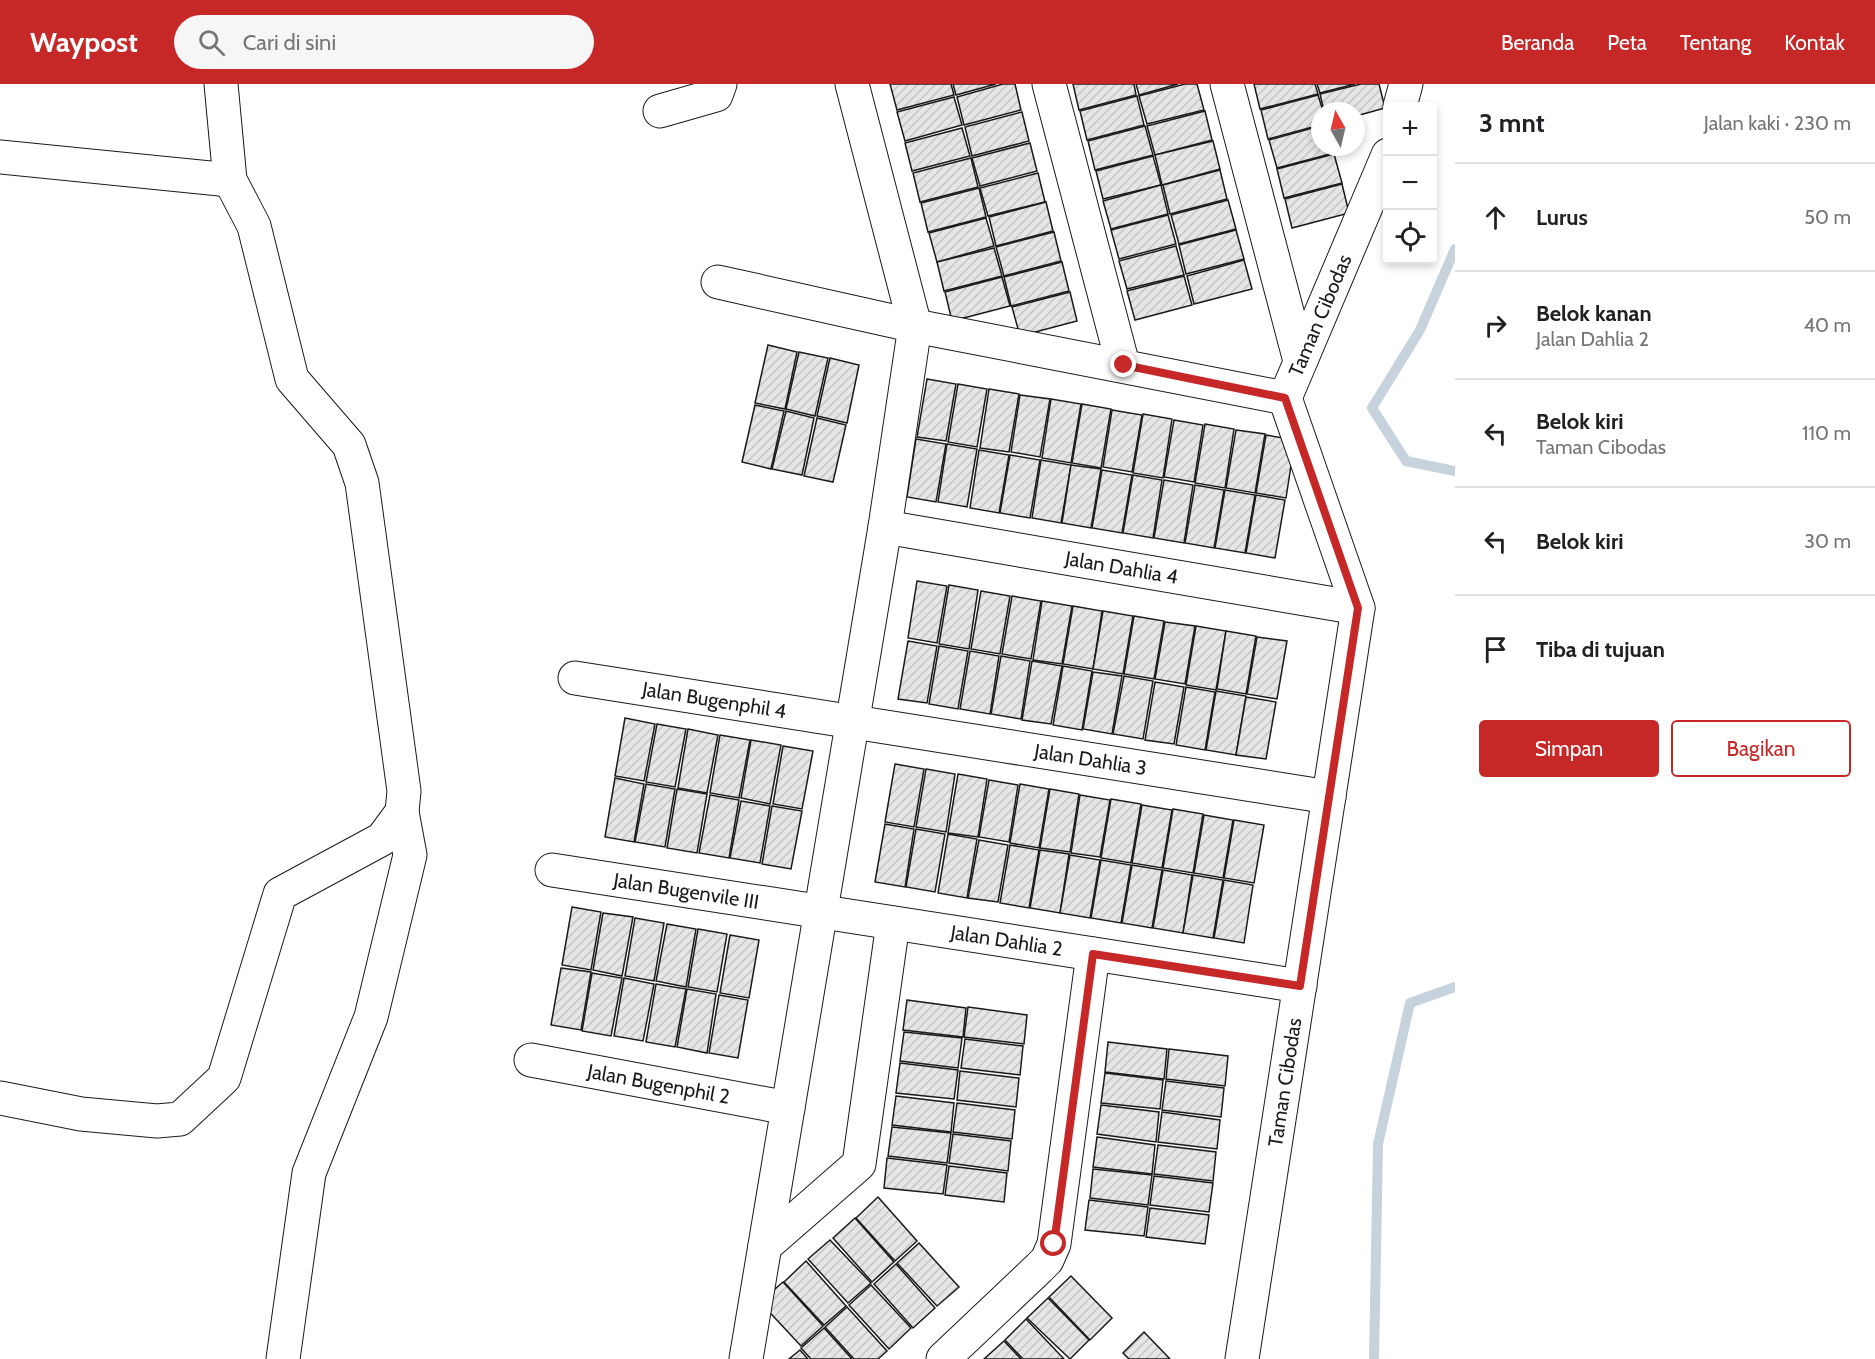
<!DOCTYPE html>
<html lang="id">
<head>
<meta charset="utf-8">
<style>
	:root { --surface:#fff; --page:#f6f6f6; --text:#202124; --muted:#757577; --line:#e0e0e0; --accent:#c62828 }
	body { margin:0; font-family:Cabin,sans-serif; background:var(--page); color:var(--text) }
	.controls { position:absolute; right:18px; top:18px; display:grid; overflow:hidden; border-radius:6px; box-shadow:0 3px 9px #0003 }
	.controls button { width:54px; height:54px; display:grid; place-items:center; padding:0; border:0; border-bottom:2px solid var(--line); background:var(--surface); color:var(--text); font:30px sans-serif }
	.compass { position:absolute; left:1311px; top:18px; width:54px; height:54px; border-radius:50%; background:var(--surface); box-shadow:0 3px 9px #0003; rotate:352deg }
	.stop { position:absolute; width:18px; height:18px; margin:-14px; border:4px solid #c62828; border-radius:50%; background:#fff }
	.stop.end { background:#c62828; border-color:#fff; box-shadow:0 2px 6px #0008 }
	.list { margin:0; padding:0; list-style:none }
	h2 { display:flex; justify-content:space-between; align-items:center; height:78px; margin:0; padding:0 24px; font-size:26px }
	h2 small { font-size:20px; font-weight:400; color:var(--muted) }
	.list li { display:grid; grid-template-columns:39px 1fr auto; gap:18px; align-items:center; box-sizing:border-box; height:108px; padding:0 24px; border-top:2px solid var(--line) }
	.list b { display:block; font-size:22px; white-space:nowrap }
	.list p { margin:0; font-size:20px; white-space:nowrap; color:var(--muted) }
	.list em { font-size:20px; font-style:normal; color:var(--muted) }
	.actions { display:flex; gap:12px; padding:18px 24px }
	.actions a { flex:1; padding:14px 0; border:2px solid var(--accent); border-radius:6px; text-align:center; font-size:21px; color:var(--accent) }
	.actions .main { background:var(--accent); color:#fff }
	.icon { flex:none; width:33px; height:33px; fill:none; stroke:currentColor; stroke-width:2; stroke-linecap:round; stroke-linejoin:round }
	.map { position:relative; flex:none; width:1455px; height:1275px; overflow:hidden }
	header { display:flex; align-items:center; gap:36px; box-sizing:border-box; height:84px; padding:0 30px; background:var(--accent); color:#fff }
	header strong { font-size:28px }
	nav { display:flex; gap:33px; margin-inline-start:auto; font-size:21px }
	.search { width:420px; height:54px; background:var(--page); display:flex; align-items:center; gap:15px; box-sizing:border-box; padding:0 21px; border-radius:33px; color:var(--muted); font-size:22px }
	main { display:flex }
	aside { flex:1; background:var(--surface) }
	.map>svg:first-child { display:block }
	.lines { fill:none; stroke-linecap:round; stroke-linejoin:round }
	.stream { stroke:#c6d2dc; stroke-width:10 }
	.building { fill:url(#building-hatch); stroke:#1a1a1a; stroke-width:1.5 }
	.minor-casing { stroke:#1a1a1a; stroke-width:35 }
	.minor { stroke:#fff; stroke-width:33 }
	.route { stroke:#c62828; stroke-width:8 }
	.labels { text-anchor:middle; stroke-width:4.5; stroke-linejoin:round; paint-order:stroke }
	.street-label { font-size:20px; fill:#1a1a1a; stroke:#fff }
</style>
</head>
<body>
<header>
<strong>Waypost</strong>
<div class="search"><svg class="icon" aria-label="search" viewBox="0 0 24 24"><circle cx="10" cy="10" r="6"/><path d="M15 15l6 6"/></svg>Cari di sini</div>
<nav><a>Beranda</a><a>Peta</a><a>Tentang</a><a>Kontak</a></nav>
</header>
<main>
<div class="map">
<svg width="1455" height="1275" viewBox="0 0 1455 1275">
	<defs>
		<pattern id="building-hatch" width="6" height="6" patternUnits="userSpaceOnUse" patternTransform="scale(1.5)"><rect width="6" height="6" fill="#e6e6e6"/><path d="M-1 1l2-2M0 6l6-6M5 7l2-2" fill="none" stroke="#c5c5c5"/></pattern>
	</defs>
	<rect width="100%" height="100%" fill="#fff"/>
	<g class="lines">
		<g class="stream">
			<polyline points="1455,165 1420,246 1372,324 1406,377 1455,387"/>
			<polyline points="1374,1275 1378,1060 1410,919 1455,903"/>
		</g>
	</g>
	<g class="building">
		<polygon points="890,0 951,0 954,11 897,26"/>
		<polygon points="953,0 996,0 956,11"/>
		<polygon points="1003,0 1015,0 1021,26 964,41 957,13"/>
		<polygon points="1073,0 1134,0 1136,11 1079,26"/>
		<polygon points="1136,0 1178,0 1139,11"/>
		<polygon points="1185,0 1197,0 1204,26 1147,40 1139,12"/>
		<polygon points="1254,0 1315,0 1318,10 1260,25"/>
		<polygon points="1317,0 1355,0 1320,9"/>
		<polygon points="1361,0 1379,0 1385,24 1356,32 1356,27 1324,27 1320,10"/>
		<polygon points="1318,11 1323,27 1320,27 1320,41 1268,55 1261,26"/>
		<polygon points="1137,12 1144,41 1087,56 1080,27"/>
		<polygon points="954,13 962,41 905,57 897,28"/>
		<polygon points="1205,27 1212,56 1155,71 1147,42"/>
		<polygon points="1022,28 1029,57 972,72 965,43"/>
		<polygon points="1145,42 1153,71 1095,86 1088,57"/>
		<polygon points="1320,42 1320,63 1332,63 1334,69 1277,84 1269,56"/>
		<polygon points="962,44 970,72 912,87 905,59"/>
		<polygon points="1213,57 1220,85 1162,101 1155,71"/>
		<polygon points="1030,59 1037,87 980,102 972,74"/>
		<polygon points="1334,70 1342,99 1284,114 1277,85"/>
		<polygon points="1153,72 1161,101 1103,115 1096,87"/>
		<polygon points="971,74 978,103 920,118 913,89"/>
		<polygon points="1220,86 1227,115 1170,130 1163,101"/>
		<polygon points="1038,89 1045,118 988,132 980,104"/>
		<polygon points="1342,100 1349,129 1292,144 1285,115"/>
		<polygon points="1161,101 1168,130 1111,145 1103,117"/>
		<polygon points="979,104 986,133 928,148 921,119"/>
		<polygon points="1228,116 1236,145 1179,160 1171,131"/>
		<polygon points="1046,118 1053,147 996,162 989,133"/>
		<polygon points="1168,131 1176,160 1119,175 1111,146"/>
		<polygon points="986,134 994,162 937,178 929,149"/>
		<polygon points="1236,146 1244,175 1186,190 1179,161"/>
		<polygon points="1054,148 1061,177 1004,192 996,163"/>
		<polygon points="1176,162 1184,191 1127,205 1119,177"/>
		<polygon points="994,164 1002,192 944,207 937,178"/>
		<polygon points="1244,176 1252,205 1194,220 1187,192"/>
		<polygon points="1062,178 1069,207 1011,222 1004,193"/>
		<polygon points="1184,192 1192,221 1135,236 1127,207"/>
		<polygon points="1002,193 1010,222 952,237 945,208"/>
		<polygon points="1070,208 1077,237 1020,252 1012,223"/>
		<polygon points="768,261 797,268 785,325 755,319"/>
		<polygon points="799,268 828,274 815,332 786,325"/>
		<polygon points="830,274 859,281 847,339 817,332"/>
		<polygon points="927,295 956,300 946,357 917,353"/>
		<polygon points="958,300 987,305 977,363 948,358"/>
		<polygon points="989,305 1019,310 1009,368 980,364"/>
		<polygon points="1020,311 1050,315 1040,373 1011,368"/>
		<polygon points="1051,315 1081,320 1071,379 1042,374"/>
		<polygon points="1082,320 1111,325 1101,384 1072,379"/>
		<polygon points="755,321 784,327 771,385 742,378"/>
		<polygon points="1112,326 1142,331 1132,388 1103,383"/>
		<polygon points="786,327 814,334 802,391 772,385"/>
		<polygon points="1143,330 1172,335 1163,394 1133,389"/>
		<polygon points="817,334 846,341 833,398 804,392"/>
		<polygon points="1174,336 1203,341 1194,398 1164,393"/>
		<polygon points="1205,340 1234,345 1225,404 1195,399"/>
		<polygon points="1236,346 1265,350 1255,409 1226,404"/>
		<polygon points="1266,351 1295,356 1286,414 1256,409"/>
		<polygon points="916,355 946,360 936,418 907,413"/>
		<polygon points="947,360 977,365 967,423 938,418"/>
		<polygon points="979,366 1009,371 999,429 970,424"/>
		<polygon points="1010,371 1040,376 1030,434 1000,429"/>
		<polygon points="1041,376 1071,381 1061,439 1032,434"/>
		<polygon points="1071,381 1101,385 1091,444 1062,439"/>
		<polygon points="1102,386 1132,391 1122,449 1092,444"/>
		<polygon points="1133,391 1162,396 1153,454 1123,449"/>
		<polygon points="1164,396 1193,401 1184,459 1154,454"/>
		<polygon points="1195,401 1224,406 1214,464 1185,459"/>
		<polygon points="1225,406 1255,411 1245,469 1215,464"/>
		<polygon points="1256,411 1285,416 1275,474 1246,469"/>
		<polygon points="917,497 947,502 937,559 908,554"/>
		<polygon points="949,501 978,506 969,565 939,560"/>
		<polygon points="981,507 1010,512 1000,570 971,565"/>
		<polygon points="1012,512 1041,517 1031,575 1002,570"/>
		<polygon points="1042,517 1072,522 1062,580 1033,576"/>
		<polygon points="1073,522 1102,527 1093,585 1063,580"/>
		<polygon points="1103,527 1133,532 1123,590 1093,585"/>
		<polygon points="1134,532 1164,537 1154,595 1124,590"/>
		<polygon points="1165,538 1195,542 1185,600 1155,595"/>
		<polygon points="1196,542 1226,547 1216,606 1186,601"/>
		<polygon points="1226,547 1256,552 1246,610 1217,605"/>
		<polygon points="1257,553 1287,557 1277,615 1247,610"/>
		<polygon points="908,557 937,562 927,619 898,615"/>
		<polygon points="939,562 968,567 958,625 929,620"/>
		<polygon points="970,567 999,572 990,630 960,625"/>
		<polygon points="1001,572 1030,577 1021,635 991,630"/>
		<polygon points="1032,577 1062,582 1051,640 1022,636"/>
		<polygon points="1063,582 1092,587 1082,646 1053,641"/>
		<polygon points="1093,588 1122,592 1112,650 1083,645"/>
		<polygon points="1124,592 1153,597 1143,655 1113,650"/>
		<polygon points="1155,598 1184,603 1174,660 1145,656"/>
		<polygon points="1186,603 1215,608 1205,666 1176,661"/>
		<polygon points="1216,607 1246,612 1236,671 1206,666"/>
		<polygon points="1246,613 1276,618 1266,675 1236,671"/>
		<polygon points="625,634 655,640 644,697 615,692"/>
		<polygon points="657,640 686,645 675,703 646,698"/>
		<polygon points="688,645 718,651 707,709 678,704"/>
		<polygon points="720,651 750,656 739,714 710,709"/>
		<polygon points="751,656 781,661 770,720 741,714"/>
		<polygon points="783,662 813,667 802,725 773,720"/>
		<polygon points="895,680 924,685 914,743 885,738"/>
		<polygon points="926,685 955,690 946,748 916,743"/>
		<polygon points="958,690 987,695 978,753 948,749"/>
		<polygon points="615,694 644,700 634,758 605,753"/>
		<polygon points="989,696 1018,701 1009,758 979,753"/>
		<polygon points="646,700 675,705 665,763 635,758"/>
		<polygon points="1020,700 1049,705 1039,764 1010,759"/>
		<polygon points="677,705 707,710 697,769 667,764"/>
		<polygon points="1050,705 1079,710 1070,768 1040,764"/>
		<polygon points="710,711 739,716 729,774 699,769"/>
		<polygon points="1080,711 1110,716 1100,773 1071,769"/>
		<polygon points="1111,715 1141,720 1131,779 1101,774"/>
		<polygon points="741,717 770,722 760,779 730,774"/>
		<polygon points="1142,721 1172,726 1162,784 1132,779"/>
		<polygon points="772,722 802,727 791,785 762,780"/>
		<polygon points="1173,725 1203,730 1193,789 1163,784"/>
		<polygon points="1204,731 1233,736 1223,794 1194,789"/>
		<polygon points="1234,736 1264,741 1254,799 1224,794"/>
		<polygon points="885,740 914,745 905,803 875,798"/>
		<polygon points="916,745 945,750 935,808 906,803"/>
		<polygon points="948,750 977,755 967,814 938,809"/>
		<polygon points="979,756 1008,761 998,818 968,814"/>
		<polygon points="1010,761 1039,766 1029,824 1000,819"/>
		<polygon points="1040,766 1069,770 1060,829 1030,824"/>
		<polygon points="1070,771 1100,776 1090,834 1060,829"/>
		<polygon points="1101,776 1131,781 1121,839 1091,834"/>
		<polygon points="1132,781 1162,786 1152,844 1122,839"/>
		<polygon points="1163,786 1192,791 1183,849 1153,844"/>
		<polygon points="1193,791 1223,796 1213,854 1183,849"/>
		<polygon points="1224,796 1253,801 1244,859 1214,854"/>
		<polygon points="572,823 601,828 591,886 562,881"/>
		<polygon points="603,829 633,833 622,892 593,886"/>
		<polygon points="635,834 664,839 654,897 625,892"/>
		<polygon points="667,840 696,845 686,903 656,897"/>
		<polygon points="698,845 727,850 717,908 688,903"/>
		<polygon points="730,851 759,856 749,914 720,909"/>
		<polygon points="561,884 591,888 581,946 551,941"/>
		<polygon points="592,889 622,894 611,952 582,947"/>
		<polygon points="624,894 654,900 643,957 614,952"/>
		<polygon points="656,900 686,905 675,963 646,958"/>
		<polygon points="687,905 716,910 707,969 677,963"/>
		<polygon points="719,911 748,916 738,974 709,969"/>
		<polygon points="907,916 966,924 963,953 903,946"/>
		<polygon points="968,923 1027,931 1024,960 964,953"/>
		<polygon points="904,948 962,954 958,984 900,977"/>
		<polygon points="965,955 1023,962 1020,991 961,984"/>
		<polygon points="1108,958 1167,965 1164,995 1105,988"/>
		<polygon points="1169,965 1228,972 1225,1002 1166,995"/>
		<polygon points="900,979 958,986 954,1015 896,1009"/>
		<polygon points="960,987 1019,994 1016,1023 957,1016"/>
		<polygon points="1105,989 1163,996 1160,1025 1101,1019"/>
		<polygon points="1166,997 1224,1004 1221,1033 1162,1026"/>
		<polygon points="896,1012 954,1019 951,1048 892,1041"/>
		<polygon points="957,1019 1015,1026 1012,1055 953,1048"/>
		<polygon points="1101,1021 1159,1028 1156,1058 1097,1050"/>
		<polygon points="1162,1028 1220,1036 1217,1065 1158,1058"/>
		<polygon points="892,1043 951,1049 947,1079 888,1072"/>
		<polygon points="953,1050 1011,1057 1008,1087 949,1079"/>
		<polygon points="1097,1053 1155,1061 1152,1090 1093,1083"/>
		<polygon points="1158,1061 1216,1068 1213,1097 1154,1090"/>
		<polygon points="887,1074 947,1081 943,1110 884,1104"/>
		<polygon points="949,1082 1007,1089 1004,1118 945,1111"/>
		<polygon points="1093,1085 1152,1091 1148,1121 1090,1114"/>
		<polygon points="1154,1092 1213,1099 1209,1128 1150,1121"/>
		<polygon points="878,1113 917,1157 895,1177 856,1134"/>
		<polygon points="1089,1116 1148,1123 1144,1152 1085,1146"/>
		<polygon points="1150,1124 1209,1131 1205,1160 1146,1153"/>
		<polygon points="855,1134 894,1178 872,1198 833,1154"/>
		<polygon points="830,1156 871,1199 848,1219 808,1175"/>
		<polygon points="919,1159 959,1203 937,1222 897,1179"/>
		<polygon points="806,1177 846,1222 824,1241 784,1198"/>
		<polygon points="896,1180 935,1224 913,1244 874,1200"/>
		<polygon points="1071,1192 1112,1234 1090,1256 1049,1213"/>
		<polygon points="783,1198 823,1242 801,1262 760,1218"/>
		<polygon points="871,1201 911,1244 889,1265 849,1221"/>
		<polygon points="1048,1214 1089,1256 1070,1275 1027,1234"/>
		<polygon points="847,1223 887,1267 878,1275 854,1275 825,1243"/>
		<polygon points="1026,1235 1064,1275 1023,1275 1005,1256"/>
		<polygon points="824,1244 852,1275 811,1275 801,1264"/>
		<polygon points="1144,1248 1170,1275 1129,1275 1123,1269"/>
		<polygon points="1004,1257 1021,1275 984,1275"/>
		<polygon points="800,1266 808,1275 789,1275"/>
	</g>
	<g class="lines">
		<g class="minor-casing">
			<g id="minor">
				<polyline points="1049,0 1123,281"/>
				<polyline points="1227,0 1300,277"/>
				<polyline points="1400,22 1406,0"/>
				<polyline points="660,27 716,11 720,0"/>
				<polyline points="0,73 230,96"/>
				<polyline points="718,198 915,242 1285,314"/>
				<path id="s1" d="M885,443l473,81"/>
				<path id="s2" d="M575,594l754,119"/>
				<path id="s3" d="M552,786l748,116"/>
				<path id="s4" d="M531,976l257,48"/>
				<polyline points="0,1014 81,1030 157,1037 180,1035 224,994 280,810 382,755 402,728 404,707 362,399 349,361 292,295 254,142 230,96 221,0"/>
				<polyline points="765,1162 859,1080 893,839"/>
				<polyline points="283,1275 309,1089 371,933 410,771 402,728"/>
				<polyline points="746,1275 885,443 915,242 852,0"/>
				<polyline points="943,1275 1039,1184 1047,1176 1054,1160 1093,870"/>
				<path id="s5" d="M1242,1275l116,-751 -73,-210 103,-243"/>
			</g>
		</g>
		<use href="#minor" class="minor"/>
	</g>
	<g class="lines">
		<polyline class="route" points="1054,1160 1093,870 1300,902 1358,524 1285,314 1124,281"/>
	</g>
	<g class="labels">
		<g class="street-label">
			<text dy="7" stroke="none"><textPath href="#s5" startOffset="1072">Taman Cibodas</textPath></text>
			<text dy="7" stroke="none"><textPath href="#s1" startOffset="240">Jalan Dahlia 4</textPath></text>
			<text dy="7" stroke="none"><textPath href="#s2" startOffset="141">Jalan Bugenphil 4</textPath></text>
			<text dy="7" stroke="none"><textPath href="#s2" startOffset="522">Jalan Dahlia 3</textPath></text>
			<text dy="7" stroke="none"><textPath href="#s3" startOffset="136">Jalan Bugenvile III</textPath></text>
			<text dy="7" stroke="none"><textPath href="#s3" startOffset="460">Jalan Dahlia 2</textPath></text>
			<text dy="7" stroke="none"><textPath href="#s5" startOffset="280">Taman Cibodas</textPath></text>
			<text dy="7" stroke="none"><textPath href="#s4" startOffset="130">Jalan Bugenphil 2</textPath></text>
		</g>
	</g>
</svg>
<div class="controls">
<button>+</button>
<button>−</button>
<button><svg class="icon" aria-label="locate" viewBox="0 0 24 24"><circle cx="12" cy="12" r="6"/><path d="M12 2v4M12 18v4M2 12h4M18 12h4"/></svg></button>
</div>
<svg class="compass" viewBox="-18 -18 36 36"><path d="M0-13l5 13h-10z" fill="#e53935"/><path d="M0 13l5-13h-10z" fill="#757577"/></svg>
<div class="stop" style="left:1054px;top:1160px"></div>
<div class="stop end" style="left:1124px;top:281px"></div>
</div>
<aside>
<h2>3 mnt<small>Jalan kaki · 230 m</small></h2>
<ul class="list">
<li><svg class="icon" aria-label="ahead" viewBox="0 0 24 24"><path d="M12 20V5M6 11l6-6 6 6"/></svg><div><b>Lurus</b></div><em>50 m</em></li>
<li><svg class="icon" aria-label="right" viewBox="0 0 24 24"><path d="M7 20v-9h11M14 6l5 5-5 5"/></svg><div><b>Belok kanan</b><p>Jalan Dahlia 2</p></div><em>40 m</em></li>
<li><svg class="icon" aria-label="left" viewBox="0 0 24 24"><path d="M17 20v-9H6M10 6l-5 5 5 5"/></svg><div><b>Belok kiri</b><p>Taman Cibodas</p></div><em>110 m</em></li>
<li><svg class="icon" aria-label="left" viewBox="0 0 24 24"><path d="M17 20v-9H6M10 6l-5 5 5 5"/></svg><div><b>Belok kiri</b></div><em>30 m</em></li>
<li><svg class="icon" aria-label="arrive" viewBox="0 0 24 24"><path d="M6 21V4h12l-3 4 3 4H6"/></svg><div><b>Tiba di tujuan</b></div></li>
</ul>
<div class="actions"><a class="main">Simpan</a><a>Bagikan</a></div>
</aside>
</main>
</body>
</html>
